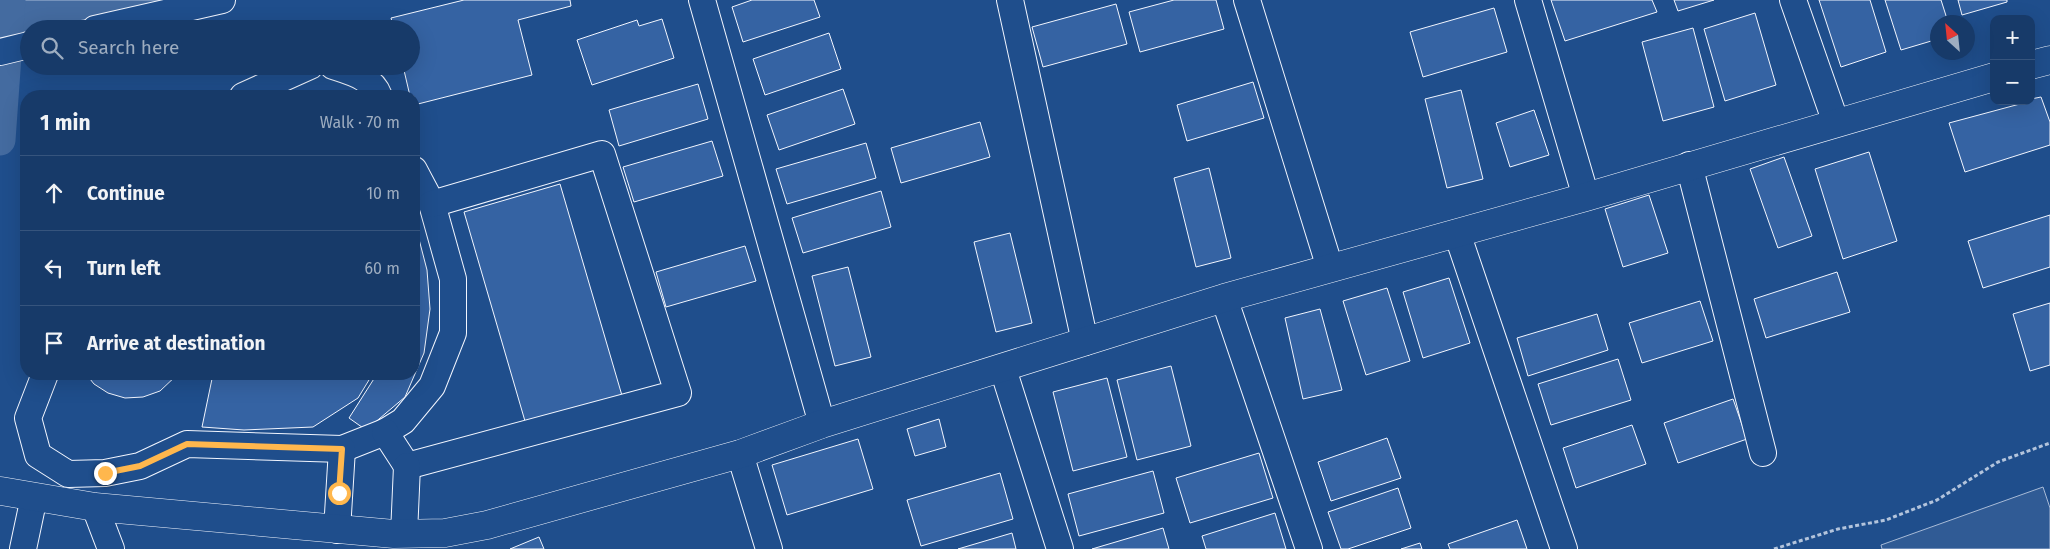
<!DOCTYPE html>
<html lang="en">
<head>
<meta charset="utf-8">
<style>
	:root { --surface:#173a69; --page:#244571; --text:#f1f3f6; --muted:#9eadc0; --line:#36547d }
	body { margin:0; font-family:"Fira Sans",sans-serif; background:var(--page); color:var(--text) }
	.controls { position:absolute; right:15px; top:15px; display:grid; overflow:hidden; border-radius:10px; box-shadow:0 5px 20px #0002 }
	.controls button { width:45px; height:45px; display:grid; place-items:center; padding:0; border:0; border-bottom:1px solid var(--line); background:var(--surface); color:var(--text); font:25px sans-serif }
	.compass { position:absolute; left:1930px; top:15px; width:45px; height:45px; border-radius:50%; background:var(--surface); box-shadow:0 5px 20px #0002; rotate:333deg }
	.stop { position:absolute; width:15px; height:15px; margin:-11px; border:4px solid #ffb74d; border-radius:50%; background:#fff }
	.stop.end { background:#ffb74d; border-color:#fff; box-shadow:0 1px 5px #0008 }
	.list { margin:0; padding:0; list-style:none }
	h2 { display:flex; justify-content:space-between; align-items:center; height:65px; margin:0; padding:0 20px; font-size:21px }
	h2 small { font-size:16px; font-weight:400; color:var(--muted) }
	.list li { display:grid; grid-template-columns:32px 1fr auto; gap:15px; align-items:center; box-sizing:border-box; height:75px; padding:0 20px; border-top:1px solid var(--line) }
	.list b { display:block; font-size:19px; white-space:nowrap }
	.list em { font-size:16px; font-style:normal; color:var(--muted) }
	.icon { flex:none; width:28px; height:28px; fill:none; stroke:currentColor; stroke-width:2; stroke-linecap:round; stroke-linejoin:round }
	.map { position:relative; flex:none; width:2050px; height:549px; overflow:hidden }
	.search { position:absolute; background:var(--surface); box-shadow:0 5px 20px #0002; left:20px; top:20px; width:400px; height:55px; display:flex; align-items:center; gap:12px; box-sizing:border-box; padding:0 18px; border-radius:28px; color:var(--muted); font-size:19px }
	.panel { position:absolute; background:var(--surface); box-shadow:0 5px 20px #0002; left:20px; top:90px; width:400px; height:290px; border-radius:20px }
	.map>svg:first-child { display:block }
	.green { fill:#305b95; stroke:#a8bbd7 }
	.water { fill:#446ba0; stroke:#a8bbd7 }
	.lines { fill:none; stroke-linecap:round; stroke-linejoin:round }
	.canal { stroke:#446ba0; stroke-width:31 }
	.building { fill:#3563a3; stroke:#f2f6ff }
	.street-casing { stroke:#f2f6ff; stroke-width:28 }
	.secondary-casing { stroke:#f2f6ff; stroke-width:29 }
	.path { stroke:#b3c4dc; stroke-width:3; stroke-dasharray:4 2.5; stroke-linecap:butt }
	.street { stroke:#1f4e8c; stroke-width:26 }
	.secondary { stroke:#1f4e8c; stroke-width:28 }
	.route { stroke:#ffb74d; stroke-width:6 }
</style>
</head>
<body>
<div class="map">
<svg width="2050" height="549" viewBox="0 0 2050 549">
	<rect width="100%" height="100%" fill="#1f4e8c"/>
	<polygon class="green" points="2043,487 2050,508 2050,549 1882,549 1881,545"/>
	<polygon class="water" points="0,0 179,0 40,29 29,29 29,31 0,37"/>
	<g class="lines">
		<polyline class="canal" points="0,140 10,0"/>
	</g>
	<g class="building">
		<polygon points="464,0 570,0 571,6 518,20 532,75 414,105 414,96 410,96 403,66 411,66 411,29 394,29 391,18"/>
		<polygon points="752,0 814,0 820,17 743,42 732,7"/>
		<polygon points="1174,0 1216,0 1224,29 1140,52 1129,12"/>
		<polygon points="1551,0 1652,0 1657,12 1565,41"/>
		<polygon points="1674,0 1714,0 1678,11"/>
		<polygon points="1819,0 1870,0 1886,52 1841,67"/>
		<polygon points="1885,0 1941,0 1948,22 1938,22 1938,39 1901,50"/>
		<polygon points="1958,0 2007,0 2007,2 1962,15"/>
		<polygon points="1116,4 1127,44 1043,67 1032,27"/>
		<polygon points="1494,8 1507,52 1423,77 1410,32"/>
		<polygon points="1755,13 1776,85 1725,101 1704,29"/>
		<polygon points="662,19 674,58 592,85 577,40 637,20 639,26"/>
		<polygon points="1693,28 1714,107 1663,121 1642,42"/>
		<polygon points="829,33 841,69 765,95 753,59"/>
		<polygon points="1253,82 1264,118 1187,141 1177,105"/>
		<polygon points="698,84 708,119 619,146 609,110"/>
		<polygon points="843,89 855,124 779,150 767,115"/>
		<polygon points="1461,90 1483,179 1447,188 1425,99"/>
		<polygon points="2041,97 2050,122 2050,145 1965,172 1949,123 2031,101 2031,99"/>
		<polygon points="1534,110 1549,155 1510,167 1496,123"/>
		<polygon points="980,122 990,157 901,183 891,148"/>
		<polygon points="712,141 723,176 634,202 623,167"/>
		<polygon points="866,143 876,178 787,204 776,169"/>
		<polygon points="1869,152 1897,241 1843,259 1815,169"/>
		<polygon points="1784,157 1812,236 1778,248 1750,169"/>
		<polygon points="1209,168 1231,258 1196,267 1174,178"/>
		<polygon points="560,184 623,399 527,428 464,212"/>
		<polygon points="881,191 891,227 803,253 792,218"/>
		<polygon points="1649,195 1668,253 1623,267 1605,209"/>
		<polygon points="2050,215 2050,267 1983,288 1968,241"/>
		<polygon points="414,220 427,270 430,309 424,353 405,397 366,430 349,418 377,374 414,374"/>
		<polygon points="1010,233 1032,323 996,332 974,242"/>
		<polygon points="745,246 756,281 666,307 656,272"/>
		<polygon points="848,267 871,357 835,366 812,276"/>
		<polygon points="1837,272 1850,312 1766,338 1754,299"/>
		<polygon points="1449,278 1470,343 1423,358 1403,292"/>
		<polygon points="1387,288 1410,361 1366,375 1343,301"/>
		<polygon points="1700,301 1713,341 1642,363 1629,323"/>
		<polygon points="2050,303 2050,365 2030,371 2013,314"/>
		<polygon points="1320,309 1342,390 1303,399 1285,318"/>
		<polygon points="1597,314 1608,350 1528,376 1517,338"/>
		<polygon points="1618,359 1631,400 1551,425 1538,384"/>
		<polygon points="1171,366 1191,446 1137,460 1117,380"/>
		<polygon points="86,374 178,374 160,391 143,397 125,398 108,393 94,384"/>
		<polygon points="213,374 355,374 369,380 358,398 313,427 244,430 202,427"/>
		<polygon points="1107,378 1127,457 1073,471 1053,392"/>
		<polygon points="1733,399 1747,439 1678,463 1664,423"/>
		<polygon points="939,419 946,447 915,456 907,429"/>
		<polygon points="1632,425 1646,464 1576,488 1563,448"/>
		<polygon points="1387,438 1401,478 1331,501 1318,462"/>
		<polygon points="858,439 873,489 787,515 772,465"/>
		<polygon points="1259,453 1273,498 1190,523 1176,478"/>
		<polygon points="1153,471 1164,513 1079,536 1068,494"/>
		<polygon points="1000,473 1013,519 921,546 907,500"/>
		<polygon points="1398,488 1411,528 1348,549 1341,549 1328,512"/>
		<polygon points="1275,513 1286,549 1206,549 1202,536"/>
		<polygon points="1517,520 1527,549 1450,549 1448,544"/>
		<polygon points="1163,528 1169,549 1092,549"/>
		<polygon points="1012,533 1016,549 958,549"/>
		<polygon points="539,537 544,549 510,549"/>
		<polygon points="1420,543 1422,549 1401,549"/>
	</g>
	<g class="lines">
		<g class="street-casing">
			<g id="street">
				<polyline points="702,0 822,424"/>
				<polyline points="1010,0 1085,342"/>
				<polyline points="1247,0 1330,268"/>
				<polyline points="1528,0 1586,197"/>
				<polyline points="1793,0 1836,123"/>
				<polyline points="95,29 222,0"/>
				<polyline points="0,52 29,45"/>
				<path d="M333,66c18,6 39,11 46,30"/>
				<polyline points="243,96 310,66"/>
				<polyline points="1689,165 1763,453"/>
				<polyline points="1457,233 1564,549"/>
				<polyline points="1224,298 1309,549"/>
				<polyline points="1003,369 1060,549"/>
				<polyline points="45,374 28,418 38,455 68,474 105,473 140,466 187,444 342,449 385,432 403,421 432,386 453,333 453,279 432,204 414,170"/>
				<polyline points="385,432 407,466 678,393 602,154 432,204"/>
				<polyline points="740,454 769,549"/>
				<polyline points="95,507 111,549"/>
				<polyline points="337,530 342,449"/>
				<polyline points="404,534 407,466"/>
				<polyline points="23,549 34,497"/>
			</g>
		</g>
		<g class="secondary-casing">
			<g id="secondary">
				<polyline points="2031,65 2050,60"/>
				<polyline points="1,491 95,507 394,534 445,533 487,525 740,454 822,424 1224,298 1586,197 1994,77"/>
			</g>
		</g>
		<polyline class="path" points="1774,549 1838,529 1886,520 1937,500 1998,462 2050,443"/>
		<use href="#street" class="street"/>
		<use href="#secondary" class="secondary"/>
	</g>
	<g class="lines">
		<polyline class="route" points="105,473 140,466 187,444 342,449 339,493"/>
	</g>
</svg>
<div class="controls">
<button>+</button>
<button>−</button>
</div>
<svg class="compass" viewBox="-18 -18 36 36"><path d="M0-13l5 13h-10z" fill="#e53935"/><path d="M0 13l5-13h-10z" fill="#9eadc0"/></svg>
<div class="stop" style="left:339px;top:493px"></div>
<div class="stop end" style="left:105px;top:473px"></div>
<div class="search"><svg class="icon" aria-label="search" viewBox="0 0 24 24"><circle cx="10" cy="10" r="6"/><path d="M15 15l6 6"/></svg>Search here</div>
<section class="panel">
<h2>1 min<small>Walk · 70 m</small></h2>
<ul class="list">
<li><svg class="icon" aria-label="ahead" viewBox="0 0 24 24"><path d="M12 20V5M6 11l6-6 6 6"/></svg><div><b>Continue</b></div><em>10 m</em></li>
<li><svg class="icon" aria-label="left" viewBox="0 0 24 24"><path d="M17 20v-9H6M10 6l-5 5 5 5"/></svg><div><b>Turn left</b></div><em>60 m</em></li>
<li><svg class="icon" aria-label="arrive" viewBox="0 0 24 24"><path d="M6 21V4h12l-3 4 3 4H6"/></svg><div><b>Arrive at destination</b></div></li>
</ul>
</section>
</div>
</body>
</html>
